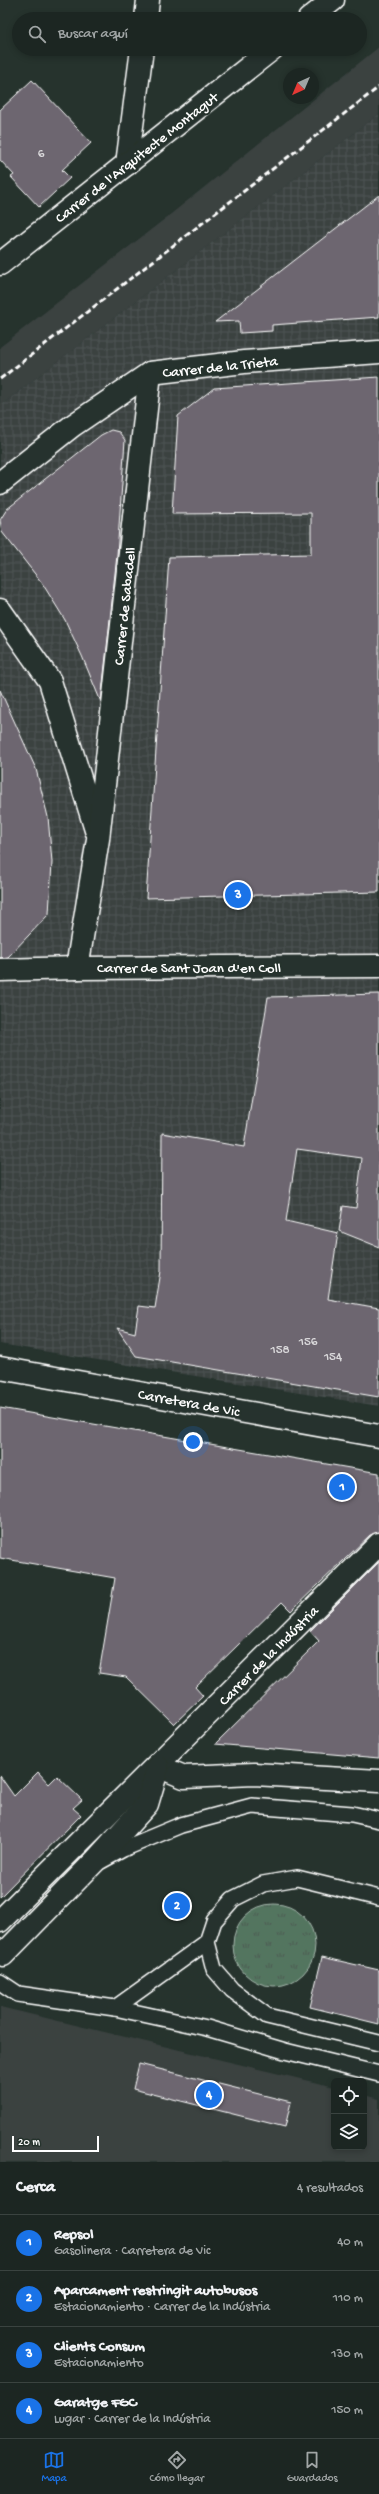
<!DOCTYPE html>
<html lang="es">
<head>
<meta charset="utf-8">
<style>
	:root { --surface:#1c2622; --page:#252e2a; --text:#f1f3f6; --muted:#a0a5a5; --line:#3a4340; --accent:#1a73e8 }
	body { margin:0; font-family:"Gochi Hand",sans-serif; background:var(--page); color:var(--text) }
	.controls { position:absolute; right:12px; bottom:12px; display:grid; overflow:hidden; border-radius:6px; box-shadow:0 2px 6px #0003 }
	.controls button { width:36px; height:36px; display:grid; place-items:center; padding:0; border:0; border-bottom:1px solid var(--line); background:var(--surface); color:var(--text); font:20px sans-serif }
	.compass { position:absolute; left:283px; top:68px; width:36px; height:36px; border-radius:50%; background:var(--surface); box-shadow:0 2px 6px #0003; rotate:224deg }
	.scale { position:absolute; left:12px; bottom:10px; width:87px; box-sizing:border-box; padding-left:4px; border:2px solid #fff; border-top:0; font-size:11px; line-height:14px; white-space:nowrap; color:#fff; -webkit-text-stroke:3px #26332d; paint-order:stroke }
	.you { position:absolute; left:193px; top:1442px; width:14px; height:14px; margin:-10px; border:3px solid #fff; border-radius:50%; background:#1a73e8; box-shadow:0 0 0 6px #1a73e833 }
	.badge { display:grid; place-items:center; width:26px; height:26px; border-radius:50%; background:var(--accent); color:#fff; font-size:13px; font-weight:700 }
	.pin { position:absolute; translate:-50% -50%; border:2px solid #fff; box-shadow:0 1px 4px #0006 }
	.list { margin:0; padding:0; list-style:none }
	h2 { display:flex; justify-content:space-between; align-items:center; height:52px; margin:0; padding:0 16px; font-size:17px }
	h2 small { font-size:13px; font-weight:400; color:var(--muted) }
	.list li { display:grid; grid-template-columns:26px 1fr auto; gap:12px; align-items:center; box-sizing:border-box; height:56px; padding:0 16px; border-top:1px solid var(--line) }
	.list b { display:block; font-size:15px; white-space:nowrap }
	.list p { margin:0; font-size:13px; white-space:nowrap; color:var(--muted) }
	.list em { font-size:13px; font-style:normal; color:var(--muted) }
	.icon { flex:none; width:22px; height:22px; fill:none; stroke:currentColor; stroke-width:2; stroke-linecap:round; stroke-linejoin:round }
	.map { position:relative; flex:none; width:379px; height:2162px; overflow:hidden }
	.search { position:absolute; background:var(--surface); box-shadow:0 2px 6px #0003; left:12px; right:12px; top:12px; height:44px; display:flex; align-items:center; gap:10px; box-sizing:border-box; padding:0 14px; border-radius:22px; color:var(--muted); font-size:15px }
	.sheet { height:276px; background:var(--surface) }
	nav { display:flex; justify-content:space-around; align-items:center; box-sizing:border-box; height:56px; border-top:1px solid var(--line); background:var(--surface); font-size:11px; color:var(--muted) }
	nav a { display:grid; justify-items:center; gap:2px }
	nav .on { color:var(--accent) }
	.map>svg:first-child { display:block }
	.built { fill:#3b4241 }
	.industrial { fill:url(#industrial-grid) }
	.grass { fill:url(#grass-tufts); stroke:#a8baaf }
	.building { fill:#6d6670; stroke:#fff }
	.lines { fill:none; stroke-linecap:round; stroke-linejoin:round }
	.service-casing { stroke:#fff; stroke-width:18 }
	.minor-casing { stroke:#fff; stroke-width:25 }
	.secondary-casing { stroke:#fff; stroke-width:25 }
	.service { stroke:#26332d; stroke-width:15 }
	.minor { stroke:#26332d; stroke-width:22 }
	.secondary { stroke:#26332d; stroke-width:22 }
	.rail { stroke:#fff; stroke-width:3; stroke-dasharray:6 3; stroke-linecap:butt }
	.labels { text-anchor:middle; stroke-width:4; stroke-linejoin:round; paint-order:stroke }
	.number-label { font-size:13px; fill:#dad9db }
	.street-label { font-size:15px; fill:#fff; stroke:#26332d }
</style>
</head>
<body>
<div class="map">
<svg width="379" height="2162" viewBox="0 0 379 2162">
	<defs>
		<pattern id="industrial-grid" width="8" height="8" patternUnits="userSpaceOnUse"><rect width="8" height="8" fill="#3b4241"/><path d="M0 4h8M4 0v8" fill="none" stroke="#4f5554"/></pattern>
		<pattern id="grass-tufts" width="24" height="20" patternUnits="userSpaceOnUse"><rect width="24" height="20" fill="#52745f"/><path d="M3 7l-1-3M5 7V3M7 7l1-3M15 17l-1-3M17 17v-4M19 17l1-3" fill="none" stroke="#4e5a53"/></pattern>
	</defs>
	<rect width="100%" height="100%" fill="#26332d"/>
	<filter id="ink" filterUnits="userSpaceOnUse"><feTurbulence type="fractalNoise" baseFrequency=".025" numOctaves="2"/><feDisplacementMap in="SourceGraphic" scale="8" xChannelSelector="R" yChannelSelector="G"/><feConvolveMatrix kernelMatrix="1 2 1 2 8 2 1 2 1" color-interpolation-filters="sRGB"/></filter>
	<g filter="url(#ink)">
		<g class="built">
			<polygon points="379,47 379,114 0,406 0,347 166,218"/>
			<polygon points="0,2007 334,2087 334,2147 364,2147 364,2095 379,2099 379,2162 0,2162"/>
		</g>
		<polygon class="industrial" points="379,114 379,1406 0,1344 0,406"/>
		<circle class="grass" cx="274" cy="1945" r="41"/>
		<g class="building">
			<polygon points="32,80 91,143 62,170 70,178 39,207 11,177 14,175 0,160 0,110"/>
			<polygon points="379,195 379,317 272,325 272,331 240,333 239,321 215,322"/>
			<polygon points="379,377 379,892 146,898 169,557 311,554 311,513 172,514 178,416 214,388"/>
			<polygon points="111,430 119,432 125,440 117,555 101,702 82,656 65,620 42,583 2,532 0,520 7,509 101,435"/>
			<polygon points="0,690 36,769 48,817 52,862 49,914 8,957 0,958"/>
			<polygon points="379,994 379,1247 339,1231 343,1206 356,1208 362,1158 297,1149 286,1221 338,1233 328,1299 379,1308 379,1397 136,1356 117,1328 135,1333 139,1306 155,1308 161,1271 162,1133 244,1147 268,997"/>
			<polygon points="0,1408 379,1473 379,1532 370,1535 291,1611 282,1602 195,1687 203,1696 174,1724 126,1677 99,1673 115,1578 0,1558"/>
			<polygon points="379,1562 379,1758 215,1744 319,1641 310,1631"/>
			<polygon points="38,1772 49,1784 57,1776 82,1800 73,1808 81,1815 0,1897 0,1776 14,1796"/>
			<polygon points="322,1957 379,1970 379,2024 310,2007"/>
			<polygon points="139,2064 291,2102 285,2127 133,2089"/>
		</g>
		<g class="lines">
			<g class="service-casing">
				<g id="service">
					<polyline points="101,1861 123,1849 181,1825 252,1806 352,1814 379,1820"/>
					<polyline points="379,1898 297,1878 263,1884 233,1899 214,1921 207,1942 214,1969 232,1990 267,2016 379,2043"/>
					<polyline points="0,1982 18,1994 115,2008 207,2028 285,2051 379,2074"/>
					<polyline points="115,2008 207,1942"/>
				</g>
			</g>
			<g class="minor-casing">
				<g id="minor">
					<polyline points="146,19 148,0"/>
					<polyline points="309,19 333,0"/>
					<polyline points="127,164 142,49"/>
					<polyline points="0,264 272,49"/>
					<polyline points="0,483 72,426 150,373 244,362 379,352"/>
					<polyline points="0,610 50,681 96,830"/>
					<polyline points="77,968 98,839 150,373"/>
					<polyline points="0,970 77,968 379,966"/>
					<polyline points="158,1766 184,1777 254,1774 379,1781"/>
					<polyline points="0,1921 379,1544"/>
					<polyline points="3,1955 96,1860 147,1804 158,1767"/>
				</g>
			</g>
			<g class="secondary-casing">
				<polyline id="secondary" points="0,1368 379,1436"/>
			</g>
			<use href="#service" class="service"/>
			<use href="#minor" class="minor"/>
			<use href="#secondary" class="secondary"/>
			<polyline class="rail" points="0,379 379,87"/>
		</g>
	</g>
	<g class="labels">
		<g class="number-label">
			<text x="41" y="157">6</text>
			<text x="308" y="1345">156</text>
			<text x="280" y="1353">158</text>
			<text x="333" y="1360">154</text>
		</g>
		<g class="street-label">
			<text transform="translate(136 157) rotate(-38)" y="5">Carrer de l'Arquitecte Montagut</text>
			<text transform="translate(220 366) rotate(-6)" y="5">Carrer de la Trieta</text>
			<text transform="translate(124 606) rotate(-84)" y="5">Carrer de Sabadell</text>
			<text x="189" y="972">Carrer de Sant Joan d'en Coll</text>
			<text transform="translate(189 1402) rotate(10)" y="5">Carretera de Vic</text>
			<text transform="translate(268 1655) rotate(-45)" y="5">Carrer de la Indústria</text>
		</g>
	</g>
</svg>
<div class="controls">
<button><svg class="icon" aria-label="locate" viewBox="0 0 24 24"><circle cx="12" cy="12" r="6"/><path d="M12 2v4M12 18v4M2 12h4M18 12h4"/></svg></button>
<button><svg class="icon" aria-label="layers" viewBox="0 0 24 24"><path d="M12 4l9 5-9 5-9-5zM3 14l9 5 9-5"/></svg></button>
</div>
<svg class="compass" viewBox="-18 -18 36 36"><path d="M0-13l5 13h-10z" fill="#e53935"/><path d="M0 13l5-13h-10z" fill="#a0a5a5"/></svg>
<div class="scale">20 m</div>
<div class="you"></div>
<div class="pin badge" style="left:342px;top:1487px">1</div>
<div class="pin badge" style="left:177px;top:1906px">2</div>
<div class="pin badge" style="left:238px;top:895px">3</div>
<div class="pin badge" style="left:209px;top:2095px">4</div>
<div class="search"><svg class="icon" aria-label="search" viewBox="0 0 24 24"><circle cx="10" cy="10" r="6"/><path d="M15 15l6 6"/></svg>Buscar aquí</div>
</div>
<section class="sheet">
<h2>Cerca<small>4 resultados</small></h2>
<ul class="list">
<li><span class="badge">1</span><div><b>Repsol</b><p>Gasolinera · Carretera de Vic</p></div><em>40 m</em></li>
<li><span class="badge">2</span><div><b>Aparcament restringit autobusos</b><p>Estacionamiento · Carrer de la Indústria</p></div><em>110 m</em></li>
<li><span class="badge">3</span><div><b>Clients Consum</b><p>Estacionamiento</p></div><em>130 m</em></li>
<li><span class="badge">4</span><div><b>Garatge FGC</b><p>Lugar · Carrer de la Indústria</p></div><em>150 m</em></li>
</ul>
</section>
<nav>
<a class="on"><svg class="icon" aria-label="map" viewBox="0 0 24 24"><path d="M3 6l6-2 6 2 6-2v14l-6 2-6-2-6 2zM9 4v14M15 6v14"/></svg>Mapa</a>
<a><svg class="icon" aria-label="directions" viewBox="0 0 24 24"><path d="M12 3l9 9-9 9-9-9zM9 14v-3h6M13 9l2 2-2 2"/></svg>Cómo llegar</a>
<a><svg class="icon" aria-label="saved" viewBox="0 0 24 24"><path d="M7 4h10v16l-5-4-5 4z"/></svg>Guardados</a>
</nav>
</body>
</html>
